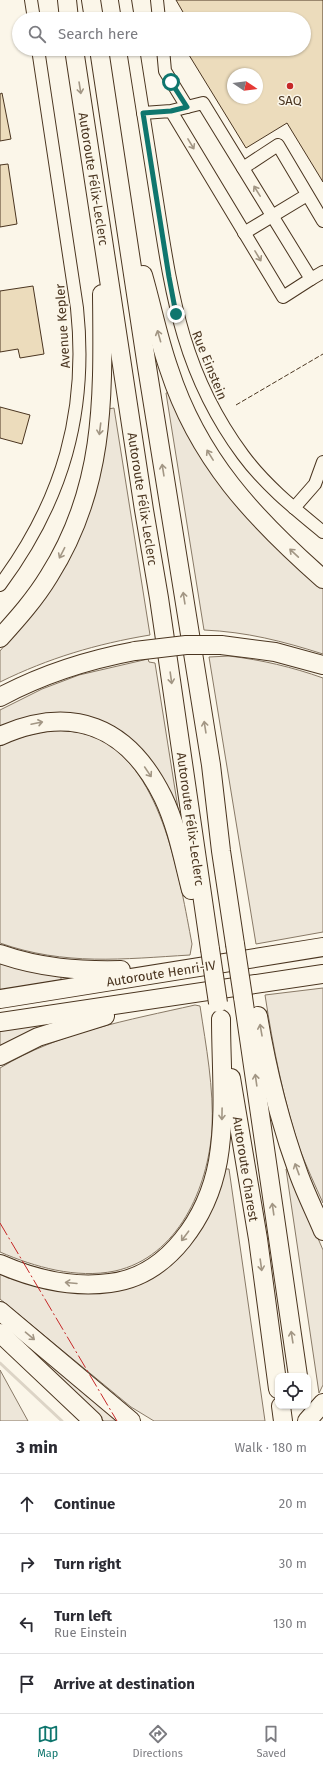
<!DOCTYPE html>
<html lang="en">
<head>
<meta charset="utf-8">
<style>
	:root { --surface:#fff; --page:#f2f2f3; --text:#2b2b33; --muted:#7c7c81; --line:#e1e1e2; --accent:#0f766e }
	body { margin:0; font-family:"Fira Sans",sans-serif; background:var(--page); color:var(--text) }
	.controls { position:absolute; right:12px; bottom:12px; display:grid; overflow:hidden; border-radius:8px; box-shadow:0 1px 3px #0004 }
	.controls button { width:36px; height:36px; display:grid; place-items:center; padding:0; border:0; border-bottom:1px solid var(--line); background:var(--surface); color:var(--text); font:20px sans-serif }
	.compass { position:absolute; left:227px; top:68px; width:36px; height:36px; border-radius:50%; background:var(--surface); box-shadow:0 1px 3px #0004; rotate:103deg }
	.stop { position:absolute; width:12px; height:12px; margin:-9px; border:3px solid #0f766e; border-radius:50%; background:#fff }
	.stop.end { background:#0f766e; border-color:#fff; box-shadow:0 1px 4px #0008 }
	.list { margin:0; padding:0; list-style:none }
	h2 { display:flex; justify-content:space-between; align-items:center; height:52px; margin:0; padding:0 16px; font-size:17px }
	h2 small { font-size:13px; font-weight:400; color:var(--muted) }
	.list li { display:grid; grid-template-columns:26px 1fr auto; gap:12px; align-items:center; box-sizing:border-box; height:60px; padding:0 16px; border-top:1px solid var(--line) }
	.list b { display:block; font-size:15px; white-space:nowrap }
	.list p { margin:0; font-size:13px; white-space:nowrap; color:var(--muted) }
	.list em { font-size:13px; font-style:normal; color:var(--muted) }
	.icon { flex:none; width:22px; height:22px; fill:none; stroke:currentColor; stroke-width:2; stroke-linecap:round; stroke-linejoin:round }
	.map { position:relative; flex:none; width:323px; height:1421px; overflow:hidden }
	.search { position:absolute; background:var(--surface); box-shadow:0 1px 3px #0004; left:12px; right:12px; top:12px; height:44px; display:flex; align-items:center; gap:10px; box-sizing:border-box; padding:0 14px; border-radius:22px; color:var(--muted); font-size:15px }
	.sheet { height:292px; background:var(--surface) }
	nav { display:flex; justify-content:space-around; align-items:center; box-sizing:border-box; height:56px; border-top:1px solid var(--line); background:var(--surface); font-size:11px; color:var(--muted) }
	nav a { display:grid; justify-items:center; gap:2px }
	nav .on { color:var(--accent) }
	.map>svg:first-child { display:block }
	.green { fill:#ede6d9; stroke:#887966 }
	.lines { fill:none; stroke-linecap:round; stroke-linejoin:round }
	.stream { stroke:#dcd4c6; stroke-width:3 }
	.building { fill:#ecdcbc; stroke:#4a3520; fill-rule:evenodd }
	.minor-casing { stroke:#4a3520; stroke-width:14 }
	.highway-casing { stroke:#4a3520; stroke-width:20 }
	.minor { stroke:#fbf6e9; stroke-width:12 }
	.highway { stroke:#fbf6e9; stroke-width:18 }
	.highway-bridge-casing { stroke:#4a3520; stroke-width:20; stroke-linecap:butt }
	.highway-bridge { stroke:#fbf6e9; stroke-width:18 }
	.fence { stroke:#4a3520; stroke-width:1; stroke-dasharray:5 2; stroke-linecap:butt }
	.power { stroke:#c62828; stroke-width:1; stroke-dasharray:14 3 2 3; stroke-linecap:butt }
	.oneway { stroke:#a29684 }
	.route { stroke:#0f766e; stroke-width:5 }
	.poi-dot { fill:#c62828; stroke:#fbf6e9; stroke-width:1.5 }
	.labels { text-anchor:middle; stroke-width:3; stroke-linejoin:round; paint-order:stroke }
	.poi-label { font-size:13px; fill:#4a3520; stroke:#fbf6e9 }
	.street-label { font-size:13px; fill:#4a3520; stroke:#fbf6e9 }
</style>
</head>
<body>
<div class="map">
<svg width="323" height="1421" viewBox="0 0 323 1421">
	<rect width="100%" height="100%" fill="#fbf6e9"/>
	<g class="green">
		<path d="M170,392l52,94 24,31 77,71v66c-41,-13 -76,-22 -119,-24l-38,-237z"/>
		<path d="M114,408l36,227c-54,9 -101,23 -150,47v-31l36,-43 72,-199z"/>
		<path d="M229,656c33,4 63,11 94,22v254l-67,12 -47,-287z"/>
		<polygon points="148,659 149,662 155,663 180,821 120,732 0,729 0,710 42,689 79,675"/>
		<path d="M55,730c15,1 30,2 44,9 64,31 81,142 93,205l-2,11c-67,4 -125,11 -190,-12v-197c18,-9 35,-13 55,-16z"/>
		<polygon points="0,961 61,975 61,980 0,990"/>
		<path d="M323,988v215c-8,-18 -17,-37 -24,-56 -16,-49 -26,-100 -34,-152z"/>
		<path d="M195,1005l5,1c6,40 14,82 12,123 -4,59 -34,128 -97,142 -39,8 -80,-4 -115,-19v-184c59,-36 129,-48 195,-63z"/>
		<polygon points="53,1020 54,1026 0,1047 0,1028"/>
		<polygon points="223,1169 229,1169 265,1421 154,1421 131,1407 0,1299 0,1274 8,1278 47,1286 157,1272"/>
		<polygon points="286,1169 291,1169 301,1199 323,1250 323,1385 319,1393"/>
		<polygon points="46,1359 121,1421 104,1421 42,1363"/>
		<polygon points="0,1370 28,1421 0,1421"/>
	</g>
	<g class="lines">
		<polyline class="stream" points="0,1363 62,1421"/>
	</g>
	<g class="building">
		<path d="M176,0h147v182l-36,-59 -41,25 -57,-93 9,-6h106v-30h-117zM233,74h24v24h-24z"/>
		<polygon points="2,93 11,139 0,141 0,94"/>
		<polygon points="8,164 17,224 0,227 0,165"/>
		<polygon points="33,286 44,354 20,358 18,349 0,352 0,291"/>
		<polygon points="0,407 30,415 22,444 0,438"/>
	</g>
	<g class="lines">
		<g class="minor-casing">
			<g id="minor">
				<polyline points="31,0 34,19"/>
				<polyline points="125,0 128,19"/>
				<polyline points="157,0 159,19"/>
				<path d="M133,49c8,51 16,101 24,152 15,96 26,173 86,254 22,30 52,54 80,77"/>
				<polyline points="163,49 165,71 187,107"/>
				<polyline points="143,113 171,111 203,103 311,279 283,297 171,111"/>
				<polyline points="243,168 278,145 323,221"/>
				<polyline points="244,233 307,195"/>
				<polyline points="311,279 323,272"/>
				<polyline points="294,508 315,484 323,462"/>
				<path d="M0,585c63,-85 88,-173 77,-277l-39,-259"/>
			</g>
		</g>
		<g class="highway-casing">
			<g id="highway">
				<polyline points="67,0 69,19"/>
				<polyline points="91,0 94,19"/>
				<polyline points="74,49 144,510 159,598 210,949"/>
				<polyline points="99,49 147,367 211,765 221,851 235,944"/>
				<path d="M143,275c9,31 15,63 26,94 29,90 85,149 154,210"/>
				<path d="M0,638c18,-20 35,-39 49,-62 57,-90 54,-180 53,-282"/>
				<polyline points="221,645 275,652 323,665"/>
				<path d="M0,697c43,-23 87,-37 135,-46"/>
				<path d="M0,736c72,-32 128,-10 163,61 14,29 20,62 28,93"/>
				<path d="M0,954c40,14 79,17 121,16"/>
				<polyline points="243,997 298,1376"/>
				<polyline points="0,999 323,947"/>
				<path d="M258,1016c9,54 22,107 41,159 7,19 16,37 24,56"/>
				<polyline points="0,1022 323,974"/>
				<polyline points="0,1056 38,1037 105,1016"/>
				<polyline points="231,1078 258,1239 278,1389"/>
				<path d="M0,1264c34,15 72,24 110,19 59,-7 98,-67 108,-122 8,-46 3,-95 3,-142"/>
				<polyline points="0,1311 131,1421"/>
				<polyline points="0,1333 93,1421"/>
				<polyline points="281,1406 283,1421"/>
				<polyline points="307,1421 323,1403"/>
			</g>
		</g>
		<use href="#minor" class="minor"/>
		<use href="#highway" class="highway"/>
		<g class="highway-bridge-casing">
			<g id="highway-bridge">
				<polyline points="135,651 186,645 221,645"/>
				<polyline points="235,944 243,997"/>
				<polyline points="210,949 218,1003"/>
			</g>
		</g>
		<use href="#highway-bridge" class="highway-bridge"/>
		<polyline class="fence" points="236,405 323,354"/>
		<polyline class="power" points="0,1223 117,1421"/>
	</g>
	<defs><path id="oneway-shaft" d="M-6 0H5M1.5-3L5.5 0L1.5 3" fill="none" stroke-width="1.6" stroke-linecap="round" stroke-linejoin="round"/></defs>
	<g class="oneway">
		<use href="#oneway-shaft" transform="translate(80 88) rotate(81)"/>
		<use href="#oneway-shaft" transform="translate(191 144) rotate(59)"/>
		<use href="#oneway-shaft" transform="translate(257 191) rotate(-122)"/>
		<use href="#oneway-shaft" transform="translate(258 256) rotate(59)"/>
		<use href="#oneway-shaft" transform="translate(159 336) rotate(-106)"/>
		<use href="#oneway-shaft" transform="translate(100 429) rotate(97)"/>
		<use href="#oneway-shaft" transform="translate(210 455) rotate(-122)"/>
		<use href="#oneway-shaft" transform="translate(163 470) rotate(-99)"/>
		<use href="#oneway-shaft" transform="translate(62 553) rotate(117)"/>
		<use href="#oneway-shaft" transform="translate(294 553) rotate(-137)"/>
		<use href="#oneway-shaft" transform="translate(184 598) rotate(-99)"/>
		<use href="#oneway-shaft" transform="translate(171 678) rotate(82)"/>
		<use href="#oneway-shaft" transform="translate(37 723) rotate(-12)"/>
		<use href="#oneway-shaft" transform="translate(205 727) rotate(-99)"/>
		<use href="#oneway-shaft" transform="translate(148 772) rotate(56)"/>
		<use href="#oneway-shaft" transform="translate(261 1030) rotate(-100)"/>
		<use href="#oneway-shaft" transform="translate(256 1080) rotate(-98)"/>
		<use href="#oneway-shaft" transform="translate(222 1114) rotate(91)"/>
		<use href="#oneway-shaft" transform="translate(297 1169) rotate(-110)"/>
		<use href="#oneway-shaft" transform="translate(273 1209) rotate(-98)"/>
		<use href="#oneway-shaft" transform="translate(185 1236) rotate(127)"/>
		<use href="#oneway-shaft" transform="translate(261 1265) rotate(82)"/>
		<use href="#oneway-shaft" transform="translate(71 1283) rotate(-175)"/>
		<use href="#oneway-shaft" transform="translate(30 1336) rotate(40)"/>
		<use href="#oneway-shaft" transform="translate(292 1337) rotate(-99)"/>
	</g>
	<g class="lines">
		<polyline class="route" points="171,82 187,107 171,111 143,113 169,277 176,314"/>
	</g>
	<circle class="poi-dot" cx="290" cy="86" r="4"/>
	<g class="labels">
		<g class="poi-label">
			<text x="290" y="105">SAQ</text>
		</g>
		<g class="street-label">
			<text transform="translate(94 179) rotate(81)" y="5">Autoroute Félix-Leclerc</text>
			<text transform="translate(62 326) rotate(-94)" y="5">Avenue Kepler</text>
			<text transform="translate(210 365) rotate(68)" y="5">Rue Einstein</text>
			<text transform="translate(143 499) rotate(81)" y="5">Autoroute Félix-Leclerc</text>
			<text transform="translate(191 819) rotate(82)" y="5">Autoroute Félix-Leclerc</text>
			<text transform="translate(161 973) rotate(-9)" y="5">Autoroute Henri-IV</text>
			<text transform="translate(246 1169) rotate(81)" y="5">Autoroute Charest</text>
		</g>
	</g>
</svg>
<div class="controls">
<button><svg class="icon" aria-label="locate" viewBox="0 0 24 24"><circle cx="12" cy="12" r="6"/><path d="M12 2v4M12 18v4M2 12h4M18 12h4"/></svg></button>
</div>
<svg class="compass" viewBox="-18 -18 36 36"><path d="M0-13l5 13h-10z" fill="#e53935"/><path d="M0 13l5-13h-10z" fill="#7c7c81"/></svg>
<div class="stop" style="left:171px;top:82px"></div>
<div class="stop end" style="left:176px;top:314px"></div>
<div class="search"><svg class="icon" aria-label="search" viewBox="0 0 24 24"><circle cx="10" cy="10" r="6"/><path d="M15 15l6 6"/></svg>Search here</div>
</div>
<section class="sheet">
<h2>3 min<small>Walk · 180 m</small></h2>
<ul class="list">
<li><svg class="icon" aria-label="ahead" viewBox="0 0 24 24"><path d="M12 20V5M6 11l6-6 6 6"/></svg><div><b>Continue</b></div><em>20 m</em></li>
<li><svg class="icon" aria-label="right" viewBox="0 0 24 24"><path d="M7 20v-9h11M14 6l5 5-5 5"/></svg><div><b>Turn right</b></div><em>30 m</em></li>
<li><svg class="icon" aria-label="left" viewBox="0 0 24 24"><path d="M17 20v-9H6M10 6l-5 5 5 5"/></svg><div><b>Turn left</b><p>Rue Einstein</p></div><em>130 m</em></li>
<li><svg class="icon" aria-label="arrive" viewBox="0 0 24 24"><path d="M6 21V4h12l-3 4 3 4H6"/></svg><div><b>Arrive at destination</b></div></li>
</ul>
</section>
<nav>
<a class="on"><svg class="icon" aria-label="map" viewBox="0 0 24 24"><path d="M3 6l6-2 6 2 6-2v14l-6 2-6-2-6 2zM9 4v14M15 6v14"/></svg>Map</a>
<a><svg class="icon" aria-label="directions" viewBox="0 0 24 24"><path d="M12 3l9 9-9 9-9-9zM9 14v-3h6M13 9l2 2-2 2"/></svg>Directions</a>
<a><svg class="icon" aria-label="saved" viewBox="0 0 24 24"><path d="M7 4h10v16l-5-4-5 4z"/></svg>Saved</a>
</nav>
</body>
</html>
